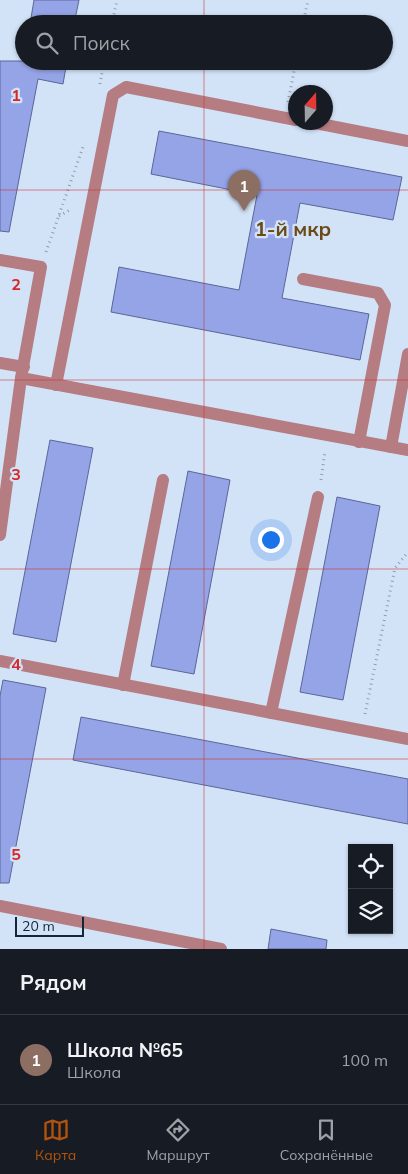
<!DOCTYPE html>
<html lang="ru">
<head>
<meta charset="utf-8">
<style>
	:root { --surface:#171b24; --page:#242831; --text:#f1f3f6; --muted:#9ea1a6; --line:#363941; --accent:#b45309 }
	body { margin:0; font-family:Mulish,sans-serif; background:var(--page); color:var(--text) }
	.controls { position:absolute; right:15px; bottom:15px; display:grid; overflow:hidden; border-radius:0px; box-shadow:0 1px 4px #0004 }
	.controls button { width:45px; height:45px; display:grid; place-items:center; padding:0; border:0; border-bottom:1px solid var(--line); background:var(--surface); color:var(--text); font:25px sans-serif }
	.compass { position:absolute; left:288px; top:85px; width:45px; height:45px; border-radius:50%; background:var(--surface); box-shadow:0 1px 4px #0004; rotate:20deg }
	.scale { position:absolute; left:15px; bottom:12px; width:69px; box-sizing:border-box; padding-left:5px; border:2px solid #162639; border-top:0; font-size:14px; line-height:18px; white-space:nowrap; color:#162639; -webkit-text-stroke:4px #d2e3f7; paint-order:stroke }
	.you { position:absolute; left:270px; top:539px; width:18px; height:18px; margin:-12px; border:4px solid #fff; border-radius:50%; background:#1a73e8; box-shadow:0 0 0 8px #1a73e833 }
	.badge { display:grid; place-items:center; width:32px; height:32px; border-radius:50%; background:var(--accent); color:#fff; font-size:16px; font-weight:700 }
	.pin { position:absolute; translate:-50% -41px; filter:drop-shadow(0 1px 2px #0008) }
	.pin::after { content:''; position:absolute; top:26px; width:18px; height:15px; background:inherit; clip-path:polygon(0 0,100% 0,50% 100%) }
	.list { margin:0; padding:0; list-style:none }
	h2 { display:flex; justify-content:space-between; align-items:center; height:65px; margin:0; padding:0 20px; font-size:21px }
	h2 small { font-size:16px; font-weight:400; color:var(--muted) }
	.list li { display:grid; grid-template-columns:32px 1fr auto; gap:15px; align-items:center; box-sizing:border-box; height:90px; padding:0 20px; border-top:1px solid var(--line) }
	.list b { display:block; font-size:19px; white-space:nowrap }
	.list p { margin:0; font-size:16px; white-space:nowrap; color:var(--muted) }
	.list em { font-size:16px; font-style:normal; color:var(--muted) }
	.icon { flex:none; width:28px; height:28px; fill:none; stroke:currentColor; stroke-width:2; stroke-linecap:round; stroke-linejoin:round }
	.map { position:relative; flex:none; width:408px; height:949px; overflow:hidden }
	.search { position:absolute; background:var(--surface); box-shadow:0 1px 4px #0004; left:15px; right:15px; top:15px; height:55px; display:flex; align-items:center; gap:12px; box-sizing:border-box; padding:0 18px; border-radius:28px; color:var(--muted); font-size:19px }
	.sheet { height:155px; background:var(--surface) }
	nav { display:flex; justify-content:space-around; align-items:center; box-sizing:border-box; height:70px; border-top:1px solid var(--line); background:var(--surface); font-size:14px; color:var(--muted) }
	nav a { display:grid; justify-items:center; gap:2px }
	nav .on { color:var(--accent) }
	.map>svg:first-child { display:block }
	.building { fill:#94a4e6; stroke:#5a6699 }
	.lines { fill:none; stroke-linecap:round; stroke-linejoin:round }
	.path { stroke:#8d9eb1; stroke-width:3; stroke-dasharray:1 4; stroke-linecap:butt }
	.lane { stroke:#b57c82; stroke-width:12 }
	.grid { fill:none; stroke:#d62828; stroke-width:1; stroke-opacity:0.55 }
	.labels { text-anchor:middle; stroke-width:4.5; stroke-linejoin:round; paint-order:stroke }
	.neighbourhood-label { font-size:20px; font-weight:bold; fill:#6c4a17; stroke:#d2e3f7 }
	.grid-label { font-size:16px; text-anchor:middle; font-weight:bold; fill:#d62828; stroke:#d2e3f7; stroke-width:4.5; stroke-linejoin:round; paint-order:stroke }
</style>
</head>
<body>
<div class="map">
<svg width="408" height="949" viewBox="0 0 408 949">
	<rect width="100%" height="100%" fill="#d2e3f7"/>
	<g class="building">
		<polygon points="34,0 79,0 74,24 30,24"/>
		<polygon points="0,61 67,61 63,84 38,79 9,232 0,231"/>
		<polygon points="159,131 402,177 393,220 300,203 282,298 369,314 360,360 111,312 119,267 239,290 257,195 151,174"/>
		<polygon points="50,440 93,448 56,642 13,634"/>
		<polygon points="188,471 230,480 194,674 151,666"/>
		<polygon points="337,497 380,506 343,700 300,692"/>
		<polygon points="3,680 46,688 9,883 0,883 0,696"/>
		<polygon points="81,717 408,779 408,824 73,760"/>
		<polygon points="271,929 327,940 326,949 268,949"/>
	</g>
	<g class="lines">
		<g class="path">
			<polyline points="112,24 117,0"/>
			<polyline points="303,24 308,0"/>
			<polyline points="100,84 104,61"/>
			<polyline points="288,102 296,61"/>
			<polyline points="59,216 72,209"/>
			<polyline points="46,252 83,147"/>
			<polyline points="321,480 325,451"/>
			<polyline points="365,714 395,568 408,552"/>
		</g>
		<g class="lane">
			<polyline points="310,122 408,141"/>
			<polyline points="0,260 41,267 21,378"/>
			<polyline points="303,279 378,293 385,305 359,442"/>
			<polyline points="0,363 24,367"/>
			<polyline points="56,385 113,95 126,87 296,120"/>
			<polyline points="391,447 408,354"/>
			<polyline points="0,535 21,378 408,450"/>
			<polyline points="0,661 408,739"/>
			<polyline points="123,685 163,480"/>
			<polyline points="271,713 318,497"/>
			<polyline points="0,906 221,949"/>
		</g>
	</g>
	<path class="grid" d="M204,0v24M204,61v888M0,190h408M0,380h408M0,569h408M0,759h408"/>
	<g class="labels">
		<g class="neighbourhood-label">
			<text x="293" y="236">1-й мкр</text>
		</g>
	</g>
	<g class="grid-label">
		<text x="16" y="101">1</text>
		<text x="16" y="290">2</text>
		<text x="16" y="480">3</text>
		<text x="16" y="670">4</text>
		<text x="16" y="860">5</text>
	</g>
</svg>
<div class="controls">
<button><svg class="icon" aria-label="locate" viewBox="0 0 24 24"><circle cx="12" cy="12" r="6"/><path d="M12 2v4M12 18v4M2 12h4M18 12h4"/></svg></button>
<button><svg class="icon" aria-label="layers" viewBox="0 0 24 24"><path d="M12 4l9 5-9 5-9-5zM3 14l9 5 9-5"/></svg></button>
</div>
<svg class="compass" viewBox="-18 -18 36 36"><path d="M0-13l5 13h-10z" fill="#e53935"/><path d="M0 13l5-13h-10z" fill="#9ea1a6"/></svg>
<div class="scale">20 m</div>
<div class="you"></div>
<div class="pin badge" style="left:244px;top:211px;background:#8d6e63">1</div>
<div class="search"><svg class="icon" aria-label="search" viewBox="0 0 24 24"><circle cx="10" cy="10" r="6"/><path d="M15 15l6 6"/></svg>Поиск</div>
</div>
<section class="sheet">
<h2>Рядом<small></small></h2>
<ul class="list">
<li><span class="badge" style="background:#8d6e63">1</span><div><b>Школа №65</b><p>Школа</p></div><em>100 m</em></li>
</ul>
</section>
<nav>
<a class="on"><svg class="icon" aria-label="map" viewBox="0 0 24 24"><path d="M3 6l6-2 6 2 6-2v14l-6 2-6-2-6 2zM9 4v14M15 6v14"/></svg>Карта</a>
<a><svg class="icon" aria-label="directions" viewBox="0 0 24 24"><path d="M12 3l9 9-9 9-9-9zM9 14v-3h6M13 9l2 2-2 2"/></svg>Маршрут</a>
<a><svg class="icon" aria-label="saved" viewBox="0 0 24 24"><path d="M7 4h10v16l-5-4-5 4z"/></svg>Сохранённые</a>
</nav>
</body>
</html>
